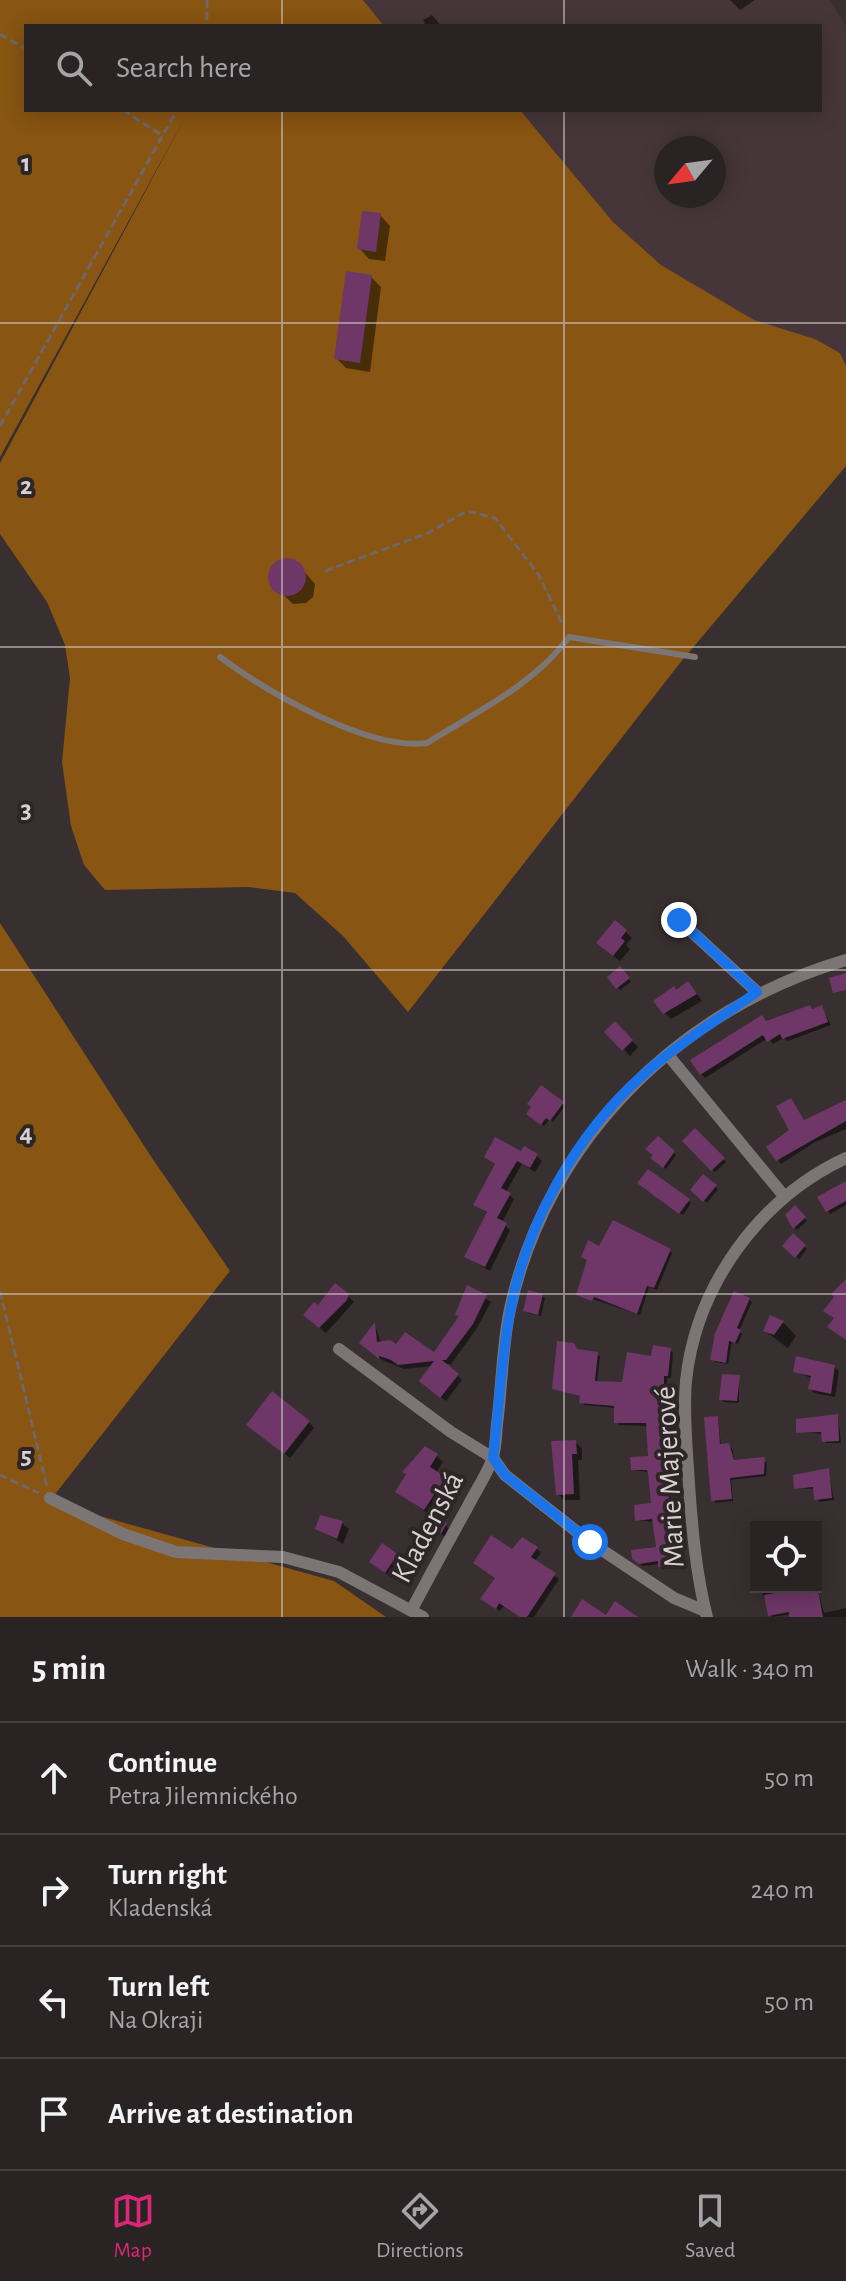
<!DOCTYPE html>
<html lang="en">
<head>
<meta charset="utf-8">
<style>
	:root { --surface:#2a2324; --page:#362f31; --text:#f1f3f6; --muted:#a5a4a6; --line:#464041; --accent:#db2777 }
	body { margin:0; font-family:"Alegreya Sans",sans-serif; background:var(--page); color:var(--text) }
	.controls { position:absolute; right:24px; bottom:24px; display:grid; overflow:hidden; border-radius:0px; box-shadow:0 4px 20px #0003 }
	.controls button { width:72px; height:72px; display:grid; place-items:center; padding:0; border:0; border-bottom:2px solid var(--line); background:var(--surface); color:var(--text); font:40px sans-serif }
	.compass { position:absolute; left:654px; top:136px; width:72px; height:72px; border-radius:50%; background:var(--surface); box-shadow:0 4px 20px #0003; rotate:241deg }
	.stop { position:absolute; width:24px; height:24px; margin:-18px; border:6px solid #1a73e8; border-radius:50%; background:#fff }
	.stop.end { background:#1a73e8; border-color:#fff; box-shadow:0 2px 8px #0008 }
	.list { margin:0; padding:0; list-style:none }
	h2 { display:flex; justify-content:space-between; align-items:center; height:104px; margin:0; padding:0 32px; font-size:34px }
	h2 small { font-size:26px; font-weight:400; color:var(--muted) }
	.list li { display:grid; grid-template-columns:52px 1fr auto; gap:24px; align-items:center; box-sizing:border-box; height:112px; padding:0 32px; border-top:2px solid var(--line) }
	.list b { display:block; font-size:30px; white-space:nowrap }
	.list p { margin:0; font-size:26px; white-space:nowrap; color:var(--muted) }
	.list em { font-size:26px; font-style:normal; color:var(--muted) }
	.icon { flex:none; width:44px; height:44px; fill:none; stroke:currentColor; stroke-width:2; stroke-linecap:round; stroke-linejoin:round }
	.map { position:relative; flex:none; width:846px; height:1617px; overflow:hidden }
	.search { position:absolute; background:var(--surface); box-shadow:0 4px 20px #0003; left:24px; right:24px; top:24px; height:88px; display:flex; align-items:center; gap:20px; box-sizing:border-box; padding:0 28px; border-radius:0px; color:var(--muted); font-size:30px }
	.sheet { height:552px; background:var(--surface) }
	nav { display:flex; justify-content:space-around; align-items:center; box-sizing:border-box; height:112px; border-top:2px solid var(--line); background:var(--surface); font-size:22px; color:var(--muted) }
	nav a { display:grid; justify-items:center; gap:4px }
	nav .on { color:var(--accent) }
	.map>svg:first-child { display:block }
	.built { fill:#463639; fill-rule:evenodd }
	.forest { fill:#885512 }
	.shadow { fill:#0007 }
	.building { fill:#6e3767 }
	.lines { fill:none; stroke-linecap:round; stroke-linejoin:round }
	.path { stroke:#6f6768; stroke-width:3; stroke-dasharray:8 4; stroke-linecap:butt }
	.lane { stroke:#7b7675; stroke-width:6 }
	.street { stroke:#7b7675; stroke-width:12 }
	.route { stroke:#1a73e8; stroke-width:10 }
	.grid { fill:none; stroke:#d7d1d2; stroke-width:2; stroke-opacity:0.55 }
	.labels { text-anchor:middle; stroke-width:8; stroke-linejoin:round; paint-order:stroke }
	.street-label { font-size:30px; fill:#d7d1d2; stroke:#2e2527 }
	.grid-label { font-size:26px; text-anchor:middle; font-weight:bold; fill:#d7d1d2; stroke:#2e2527; stroke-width:8; stroke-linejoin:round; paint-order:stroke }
</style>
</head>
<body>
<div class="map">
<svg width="846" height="1617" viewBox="0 0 846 1617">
	<rect width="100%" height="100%" fill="#382f30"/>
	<path class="built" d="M363,0h466l17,26v340l-6,-13 -25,-14 -61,-19 -93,-55 -48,-43 -93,-112h300v-84h-436zM666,148h48v48h-48z"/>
	<g class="forest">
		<polygon points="0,0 363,0 384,26 26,26 26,110 520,110 613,222 661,265 754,320 815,339 840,353 846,366 846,466 680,663 408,1012 343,936 295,893 248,887 105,890 84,865 71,826 62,762 70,678 65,645 47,602 0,534 0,463 188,112 0,457"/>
		<polygon points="0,923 152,1158 230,1271 49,1502 334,1581 386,1617 0,1617"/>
	</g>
	<g class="shadow">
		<polygon points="730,0 755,0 740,10"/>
		<polygon points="432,15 438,22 441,26 426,26 423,20"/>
		<polygon points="380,215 390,226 385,261 369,259 359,248"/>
		<polygon points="371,277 381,287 370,372 346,368 336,358"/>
		<polygon points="283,561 296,562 315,584 313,597 306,603 293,604 272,584 271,571"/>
		<polygon points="626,932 632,938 626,945 630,949 620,961 605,950"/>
		<polygon points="620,969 631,982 620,990 610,977"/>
		<polygon points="694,990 702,1001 671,1019 664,1012 677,992"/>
		<polygon points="821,1007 831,1025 788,1041 784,1038 773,1044 768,1038 705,1078 701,1074 767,1022 790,1012"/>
		<polygon points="615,1024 638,1047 630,1056 607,1032"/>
		<polygon points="791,1100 805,1122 846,1102 846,1129 815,1142 781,1164 769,1147 792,1131"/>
		<polygon points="563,1103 565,1106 553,1122 550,1119 544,1126 528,1113"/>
		<polygon points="695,1131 726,1162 715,1172 685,1141"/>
		<polygon points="658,1138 676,1155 666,1169 653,1158"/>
		<polygon points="521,1154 537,1156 542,1161 535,1172 522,1164 506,1192 514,1199 502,1223 510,1230 490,1271 466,1257 488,1214 476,1205 497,1165 486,1157"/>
		<polygon points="648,1172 691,1203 683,1215 642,1185"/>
		<polygon points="703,1177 718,1189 707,1203 693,1190"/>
		<polygon points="846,1183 846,1205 830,1214 820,1197"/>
		<polygon points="795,1208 807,1221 797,1230 794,1227"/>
		<polygon points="793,1236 807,1249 799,1259 785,1245"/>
		<polygon points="670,1251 672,1253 657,1290 649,1287 640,1315 578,1294"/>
		<polygon points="468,1288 491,1302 477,1328 451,1364 444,1364 462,1380 446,1401 426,1385 433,1366 404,1369 382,1360 366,1347 375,1325 381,1343 435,1355 461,1317"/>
		<polygon points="348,1296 354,1302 326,1333 312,1322"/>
		<polygon points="542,1296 545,1298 541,1316 528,1313 525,1310"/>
		<polygon points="749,1299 752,1302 739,1331 742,1334 738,1344 732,1342 728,1364 715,1362 713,1359"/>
		<polygon points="783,1322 796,1336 788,1348 765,1331"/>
		<polygon points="574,1345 578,1351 600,1356 597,1383 624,1384 653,1358 670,1350 673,1353 671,1378 667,1378 666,1428 673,1532 679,1567 663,1569 660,1564 643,1566 638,1562 658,1549 654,1522 637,1520 653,1505 650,1472 633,1470 650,1457 648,1426 619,1425 616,1408 584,1405 582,1397 554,1388"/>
		<polygon points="834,1367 839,1371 835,1397 814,1393 810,1388 813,1379 795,1371"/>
		<polygon points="739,1377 739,1403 724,1402 721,1399"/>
		<polygon points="838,1416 841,1443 826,1443 823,1434 798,1432"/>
		<polygon points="718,1418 721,1446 732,1448 735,1462 767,1462 766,1476 731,1480 733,1501 715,1503"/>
		<polygon points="309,1422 314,1428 290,1458 254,1430"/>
		<polygon points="575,1442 582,1448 582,1460 578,1460 580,1500 564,1500 558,1494"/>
		<polygon points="437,1456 443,1462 436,1473 451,1485 432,1515 452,1531 448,1539 424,1522 429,1514 397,1492 413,1458 417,1461"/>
		<polygon points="828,1470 834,1500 819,1502 815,1489 796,1488"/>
		<polygon points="342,1523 349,1529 343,1544 317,1528"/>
		<polygon points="756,1541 756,1571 753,1542"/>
		<polygon points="537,1549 541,1553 534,1562 559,1579 534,1617 521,1617 504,1606 500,1611 487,1602 513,1552"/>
		<polygon points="396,1555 403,1561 392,1578 372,1562"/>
		<polygon points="760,1587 785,1587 786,1593 817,1587 824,1613 846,1608 846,1617 812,1617 811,1611 772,1617"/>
	</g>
	<g class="building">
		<polygon points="362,211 381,213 376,252 357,249"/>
		<polygon points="346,271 372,275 360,363 334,359"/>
		<circle cx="287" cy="577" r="19"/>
		<polygon points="615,920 627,930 621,938 625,941 613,956 596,943"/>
		<polygon points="620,966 630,978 616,989 607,977"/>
		<polygon points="846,973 846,990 833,993 829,978"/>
		<polygon points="688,981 697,994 663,1014 653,1001 674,986 676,990"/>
		<polygon points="810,1005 812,1009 822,1005 828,1022 782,1039 780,1034 767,1042 763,1035 700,1075 690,1060 762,1015 766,1021"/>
		<polygon points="615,1021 633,1040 622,1051 604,1032"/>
		<polygon points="541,1085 564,1102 550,1121 546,1118 541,1125 526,1114 531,1107 527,1104"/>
		<polygon points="791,1098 804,1120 846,1100 846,1121 776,1161 766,1147 789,1130 776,1106"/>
		<polygon points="695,1128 725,1158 711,1171 682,1141"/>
		<polygon points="658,1136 675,1151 663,1168 650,1158 653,1155 645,1149"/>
		<polygon points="495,1137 521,1151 524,1146 538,1154 530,1168 517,1161 501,1188 511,1193 497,1218 507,1223 485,1267 464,1257 487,1212 473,1205 495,1164 484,1157"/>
		<polygon points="648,1169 690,1199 679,1214 637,1183"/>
		<polygon points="703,1174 717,1185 703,1202 690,1190"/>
		<polygon points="846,1181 846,1201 826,1212 817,1197"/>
		<polygon points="795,1205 806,1217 793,1229 785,1215"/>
		<polygon points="613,1220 671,1249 654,1288 647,1286 637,1314 594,1297 592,1301 576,1295 587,1260 581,1257 588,1240 599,1246"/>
		<polygon points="793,1233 806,1245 795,1258 782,1246"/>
		<polygon points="846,1279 846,1340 827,1327 834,1318 823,1311 834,1297 831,1294"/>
		<polygon points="335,1283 349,1294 347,1300 319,1328 303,1315 314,1302 318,1305"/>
		<polygon points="467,1285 487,1295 473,1324 446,1360 442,1360 459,1374 440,1398 419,1381 434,1361 398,1365 391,1360 379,1356 379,1359 359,1343 375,1322 377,1342 390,1340 396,1344 405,1332 434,1352 459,1316 455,1315"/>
		<polygon points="528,1290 543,1294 538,1315 523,1311"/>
		<polygon points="734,1291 750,1298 737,1328 741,1330 735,1343 729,1341 726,1363 710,1360 715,1333"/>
		<polygon points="770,1315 784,1321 774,1335 763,1331"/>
		<polygon points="557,1341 574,1343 577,1349 598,1352 595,1381 622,1382 627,1352 651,1356 653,1345 671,1348 668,1376 664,1376 664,1423 671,1528 677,1565 658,1567 658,1561 639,1564 632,1559 631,1550 656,1547 652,1519 635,1521 634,1505 651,1503 648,1473 647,1470 631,1470 630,1457 648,1456 646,1423 614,1423 614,1406 579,1403 580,1396 552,1389"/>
		<polygon points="796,1356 835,1365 831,1394 808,1389 811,1376 793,1372"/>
		<polygon points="722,1374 740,1375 737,1401 719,1400"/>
		<polygon points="272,1391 310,1421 284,1454 246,1425"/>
		<polygon points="838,1414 839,1441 822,1442 821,1432 796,1433 796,1419"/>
		<polygon points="718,1416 720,1444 729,1443 734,1460 765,1457 764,1474 730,1478 732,1499 711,1501 704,1417"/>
		<polygon points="576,1440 577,1454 572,1454 574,1494 556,1495 551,1441"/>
		<polygon points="425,1446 438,1454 430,1467 446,1477 424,1510 395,1492 406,1474 402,1472"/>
		<polygon points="829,1468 832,1498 814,1500 813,1487 794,1489 793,1475"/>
		<polygon points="429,1511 447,1523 441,1534 422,1522"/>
		<polygon points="320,1515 343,1521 337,1539 315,1529"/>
		<polygon points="491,1535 512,1549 522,1537 538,1547 531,1557 556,1573 527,1617 520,1617 499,1603 496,1609 480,1599 495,1578 473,1563"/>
		<polygon points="382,1543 398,1554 385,1573 369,1562"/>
		<polygon points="817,1585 823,1617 789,1617 789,1612 768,1616 764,1595"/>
		<polygon points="582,1599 606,1615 615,1601 638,1617 571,1617"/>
	</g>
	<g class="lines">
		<g class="path">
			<polyline points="207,0 207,26"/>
			<polyline points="0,34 26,49"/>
			<polyline points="123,110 163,136"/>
			<polyline points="0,426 177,110"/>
			<polyline points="325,571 428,533 467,511 495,518 538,574 564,627"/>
			<polyline points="0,1291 47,1487"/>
			<polyline points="0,1475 39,1493"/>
		</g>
		<path class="lane" d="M220,657c47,35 148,94 207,86 49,-31 107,-58 142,-106l126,20"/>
		<g class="street">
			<polyline points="679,920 757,992"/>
			<polyline points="668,1055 784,1196"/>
			<polyline points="339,1349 451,1432 493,1458 505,1475 590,1542 674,1598 705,1611"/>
			<polyline points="50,1498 123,1534 176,1552 283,1557 339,1572 423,1617"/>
			<path d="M412,1609c18,-34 36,-67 55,-101 8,-16 19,-32 25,-48 4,-11 4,-25 5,-36 5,-38 5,-77 13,-115 37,-170 171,-301 336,-349"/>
			<path d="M707,1617c-11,-43 -15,-89 -18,-133 -2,-34 -6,-69 -3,-103 10,-96 74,-183 160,-223"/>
		</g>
	</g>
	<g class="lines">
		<path class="route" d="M590,1542l-85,-67 -12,-17c6,-48 8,-98 17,-146 16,-88 66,-178 133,-237 35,-31 75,-56 114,-83l-78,-72"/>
	</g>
	<path class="grid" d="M282,0v26M564,0v26M282,110v1507M564,110v1507M0,323h846M0,647h846M0,970h846M0,1294h846"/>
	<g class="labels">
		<g class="street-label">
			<text transform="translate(669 1477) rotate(-93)" y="10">Marie Majerové</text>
			<text transform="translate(427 1527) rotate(-62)" y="10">Kladenská</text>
		</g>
	</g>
	<g class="grid-label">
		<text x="26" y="171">1</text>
		<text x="26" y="494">2</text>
		<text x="26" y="818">3</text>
		<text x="26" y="1141">4</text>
		<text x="26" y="1464">5</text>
	</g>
</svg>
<div class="controls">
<button><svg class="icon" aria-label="locate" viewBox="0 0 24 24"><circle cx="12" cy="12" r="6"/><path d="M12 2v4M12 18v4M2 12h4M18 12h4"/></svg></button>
</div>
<svg class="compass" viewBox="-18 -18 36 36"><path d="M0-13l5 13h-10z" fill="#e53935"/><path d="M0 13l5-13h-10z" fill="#a5a4a6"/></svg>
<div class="stop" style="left:590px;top:1542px"></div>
<div class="stop end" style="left:679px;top:920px"></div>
<div class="search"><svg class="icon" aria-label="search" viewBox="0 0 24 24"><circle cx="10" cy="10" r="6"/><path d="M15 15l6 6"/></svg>Search here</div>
</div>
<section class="sheet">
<h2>5 min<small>Walk · 340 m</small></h2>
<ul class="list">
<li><svg class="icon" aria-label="ahead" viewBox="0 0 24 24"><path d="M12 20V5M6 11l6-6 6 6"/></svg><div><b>Continue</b><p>Petra Jilemnického</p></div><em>50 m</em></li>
<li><svg class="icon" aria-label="right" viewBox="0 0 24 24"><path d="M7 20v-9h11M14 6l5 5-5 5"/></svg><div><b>Turn right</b><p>Kladenská</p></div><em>240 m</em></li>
<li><svg class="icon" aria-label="left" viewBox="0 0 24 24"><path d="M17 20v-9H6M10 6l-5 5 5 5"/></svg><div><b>Turn left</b><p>Na Okraji</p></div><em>50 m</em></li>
<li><svg class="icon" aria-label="arrive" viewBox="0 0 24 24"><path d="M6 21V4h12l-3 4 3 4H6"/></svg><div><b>Arrive at destination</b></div></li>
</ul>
</section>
<nav>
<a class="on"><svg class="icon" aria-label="map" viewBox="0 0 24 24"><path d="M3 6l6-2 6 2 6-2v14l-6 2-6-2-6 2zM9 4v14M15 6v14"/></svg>Map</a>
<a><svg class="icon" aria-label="directions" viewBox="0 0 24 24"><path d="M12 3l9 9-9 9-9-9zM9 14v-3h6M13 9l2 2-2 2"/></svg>Directions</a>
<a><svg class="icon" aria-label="saved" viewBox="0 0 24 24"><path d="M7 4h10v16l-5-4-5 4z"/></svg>Saved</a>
</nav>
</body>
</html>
